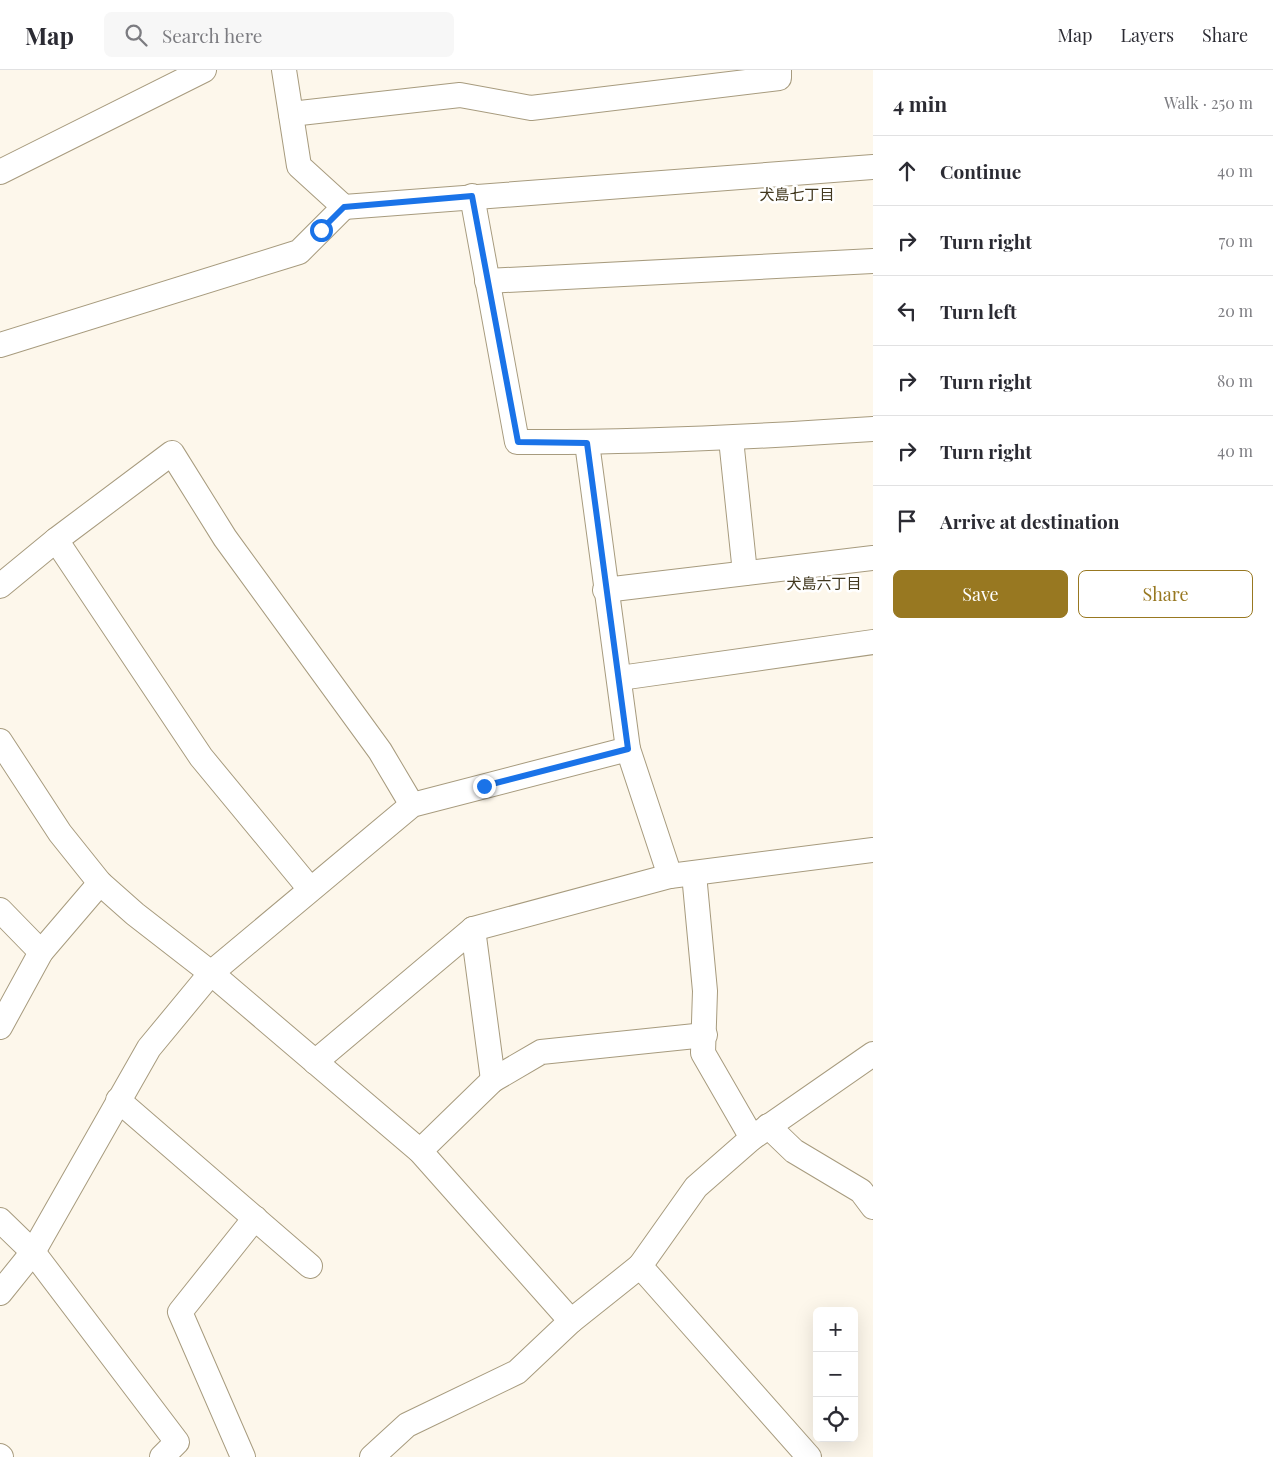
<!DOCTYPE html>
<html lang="en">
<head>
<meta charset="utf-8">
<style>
	:root { --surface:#fff; --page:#f7f7f7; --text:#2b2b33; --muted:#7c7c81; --line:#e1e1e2; --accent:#987821 }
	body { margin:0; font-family:"Playfair Display","Noto Sans JP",serif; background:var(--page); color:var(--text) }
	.controls { position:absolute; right:15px; bottom:15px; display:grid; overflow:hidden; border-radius:8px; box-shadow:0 5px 20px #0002 }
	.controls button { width:45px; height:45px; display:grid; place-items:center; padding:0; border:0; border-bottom:1px solid var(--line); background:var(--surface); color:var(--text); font:25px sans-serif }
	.stop { position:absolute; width:15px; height:15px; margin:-11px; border:4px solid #1a73e8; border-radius:50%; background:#fff }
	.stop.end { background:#1a73e8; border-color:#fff; box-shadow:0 1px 5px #0008 }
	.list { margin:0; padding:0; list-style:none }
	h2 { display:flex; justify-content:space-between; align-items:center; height:65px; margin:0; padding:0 20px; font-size:21px }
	h2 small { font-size:16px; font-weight:400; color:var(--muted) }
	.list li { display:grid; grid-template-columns:32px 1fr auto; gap:15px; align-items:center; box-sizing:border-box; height:70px; padding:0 20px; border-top:1px solid var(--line) }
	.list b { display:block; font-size:19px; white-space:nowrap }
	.list em { font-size:16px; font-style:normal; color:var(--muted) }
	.actions { display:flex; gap:10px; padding:15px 20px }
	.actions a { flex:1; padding:11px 0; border:1px solid var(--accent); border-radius:8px; text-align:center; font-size:18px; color:var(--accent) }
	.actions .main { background:var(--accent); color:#fff }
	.icon { flex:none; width:28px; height:28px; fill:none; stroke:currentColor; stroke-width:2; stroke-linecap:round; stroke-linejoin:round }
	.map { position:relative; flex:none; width:873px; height:1387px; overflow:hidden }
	header { display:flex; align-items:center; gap:30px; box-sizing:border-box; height:70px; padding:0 25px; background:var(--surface); border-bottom:1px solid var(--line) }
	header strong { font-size:24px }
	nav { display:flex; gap:28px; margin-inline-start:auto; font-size:18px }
	.search { width:350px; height:45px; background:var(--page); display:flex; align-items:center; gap:12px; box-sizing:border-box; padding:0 18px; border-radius:8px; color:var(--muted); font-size:19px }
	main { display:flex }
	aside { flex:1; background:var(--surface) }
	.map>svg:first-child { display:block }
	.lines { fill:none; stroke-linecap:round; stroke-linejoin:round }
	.minor-casing { stroke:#a79b7e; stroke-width:26 }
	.minor { stroke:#fff; stroke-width:24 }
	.route { stroke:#1a73e8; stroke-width:6 }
	.labels { text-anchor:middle; stroke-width:5; stroke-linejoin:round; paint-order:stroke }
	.neighbourhood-label { font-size:15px; fill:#41371d; stroke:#fff }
</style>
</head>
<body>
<header>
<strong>Map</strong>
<div class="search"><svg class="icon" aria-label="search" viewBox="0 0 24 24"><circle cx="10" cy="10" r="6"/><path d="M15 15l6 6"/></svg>Search here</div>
<nav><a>Map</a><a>Layers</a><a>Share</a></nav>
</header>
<main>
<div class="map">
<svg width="873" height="1387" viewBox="0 0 873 1387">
	<rect width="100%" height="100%" fill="#fdf7eb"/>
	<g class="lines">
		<g class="minor-casing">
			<g id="minor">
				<polyline points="284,0 299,96 344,137 873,97"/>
				<polyline points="291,44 460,25 531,38 779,8 779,0"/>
				<polyline points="0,102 204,0"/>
				<path d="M472,126l45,246c119,1 237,-5 356,-13"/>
				<polyline points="487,211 873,191"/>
				<polyline points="0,275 299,182 344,137"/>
				<polyline points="731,369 745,503"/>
				<polyline points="587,373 628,679"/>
				<polyline points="56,470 201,687 310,819"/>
				<polyline points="0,516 56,470 172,383 225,468 380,681 412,735"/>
				<polyline points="605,520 873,488"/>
				<polyline points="620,608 873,572"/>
				<polyline points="0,671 60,763 100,813 135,844 211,903 420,1081 571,1251 640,1196 809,1387"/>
				<polyline points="694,804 705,921 703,983 752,1068"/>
				<polyline points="0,840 41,882"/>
				<polyline points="473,859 493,1010"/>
				<polyline points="0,957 41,882 100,813"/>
				<polyline points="315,992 473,859 670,806"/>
				<polyline points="118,1030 310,1196"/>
				<polyline points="768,1056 794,1081 861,1121 873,1137"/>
				<polyline points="420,1081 493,1010 541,982 705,965"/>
				<polyline points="0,1150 33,1182 177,1372 162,1387"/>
				<polyline points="640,1196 696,1117 752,1068 873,984"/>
				<polyline points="0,1223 33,1182 149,978 211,903 412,735 628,679 670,806 873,780"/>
				<polyline points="0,1386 1,1387"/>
				<polyline points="243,1387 180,1242 255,1148"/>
				<polyline points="372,1387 407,1355 517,1302 571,1251"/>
			</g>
		</g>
		<use href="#minor" class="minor"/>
	</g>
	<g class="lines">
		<polyline class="route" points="321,160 344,137 472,126 518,372 587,373 628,679 484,716"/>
	</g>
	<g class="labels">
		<g class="neighbourhood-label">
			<text x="797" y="130">犬島七丁目</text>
			<text x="824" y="519">犬島六丁目</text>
		</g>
	</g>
</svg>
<div class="controls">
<button>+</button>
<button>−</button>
<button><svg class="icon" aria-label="locate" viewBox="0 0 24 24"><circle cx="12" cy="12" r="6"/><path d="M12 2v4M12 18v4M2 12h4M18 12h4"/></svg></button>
</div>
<div class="stop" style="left:321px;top:160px"></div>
<div class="stop end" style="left:484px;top:716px"></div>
</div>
<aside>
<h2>4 min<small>Walk · 250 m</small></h2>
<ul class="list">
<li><svg class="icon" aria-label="ahead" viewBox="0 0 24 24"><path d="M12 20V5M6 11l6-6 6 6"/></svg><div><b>Continue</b></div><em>40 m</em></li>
<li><svg class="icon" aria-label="right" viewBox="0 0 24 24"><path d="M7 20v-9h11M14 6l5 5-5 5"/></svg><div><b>Turn right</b></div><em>70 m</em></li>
<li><svg class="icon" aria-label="left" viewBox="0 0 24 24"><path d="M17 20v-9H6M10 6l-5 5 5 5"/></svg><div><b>Turn left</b></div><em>20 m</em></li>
<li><svg class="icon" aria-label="right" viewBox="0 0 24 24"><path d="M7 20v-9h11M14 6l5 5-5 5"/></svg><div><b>Turn right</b></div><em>80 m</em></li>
<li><svg class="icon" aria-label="right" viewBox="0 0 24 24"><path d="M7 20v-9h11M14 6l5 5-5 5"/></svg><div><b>Turn right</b></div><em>40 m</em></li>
<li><svg class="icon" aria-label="arrive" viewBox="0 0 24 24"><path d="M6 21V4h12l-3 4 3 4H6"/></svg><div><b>Arrive at destination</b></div></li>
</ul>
<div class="actions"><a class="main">Save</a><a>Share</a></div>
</aside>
</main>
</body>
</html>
